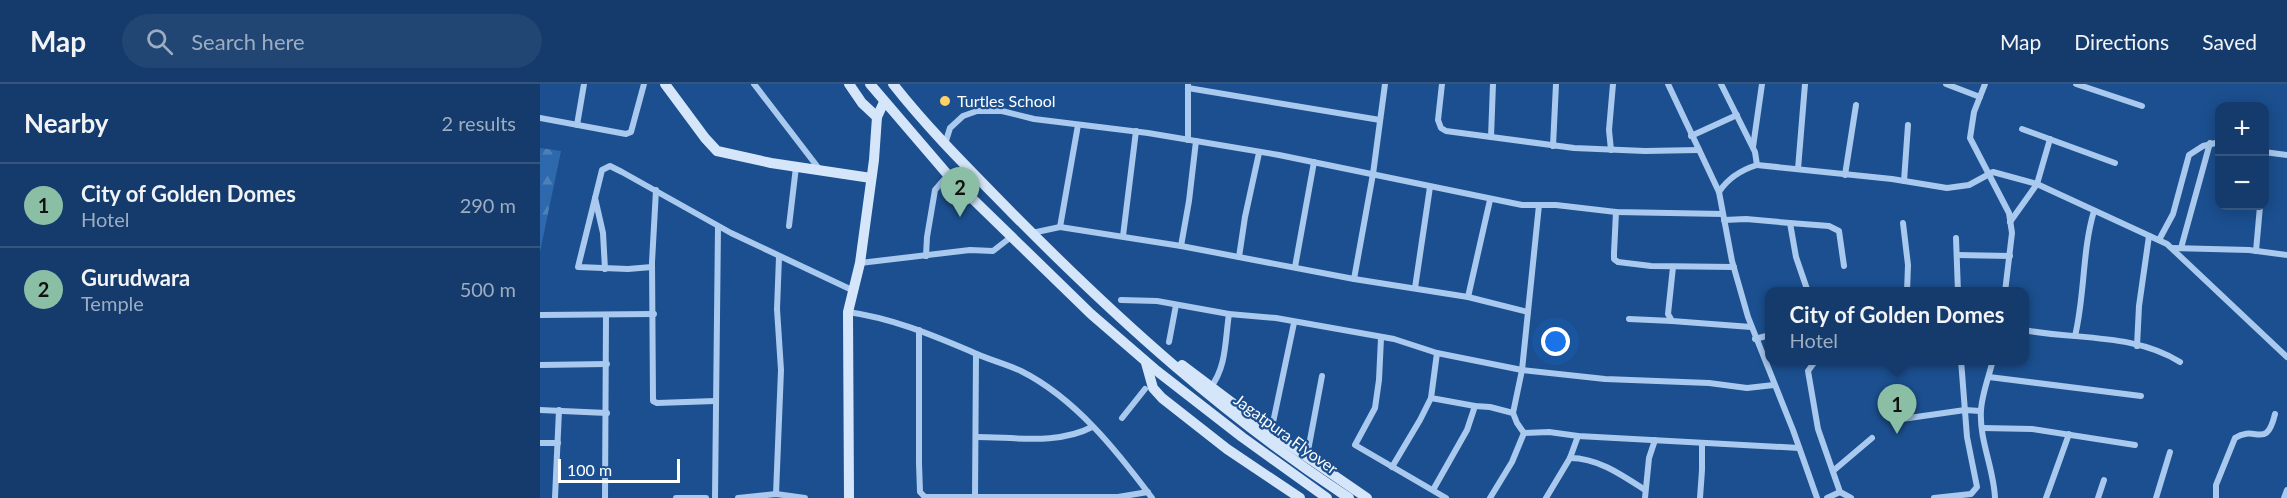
<!DOCTYPE html>
<html lang="en">
<head>
<meta charset="utf-8">
<style>
	:root { --surface:#143b6b; --page:#214673; --text:#f1f3f6; --muted:#9dadc1; --line:#33557e; --accent:#8abfa5 }
	body { margin:0; font-family:Lato,sans-serif; background:var(--page); color:var(--text) }
	.controls { position:absolute; right:18px; top:18px; display:grid; overflow:hidden; border-radius:12px; box-shadow:0 3px 15px #0003 }
	.controls button { width:54px; height:54px; display:grid; place-items:center; padding:0; border:0; border-bottom:2px solid var(--line); background:var(--surface); color:var(--text); font:30px sans-serif }
	.scale { position:absolute; left:18px; bottom:15px; width:122px; box-sizing:border-box; padding-left:6px; border:3px solid #fff; border-top:0; font-size:16px; line-height:21px; white-space:nowrap; color:#fff; -webkit-text-stroke:4px #1b4f8f; paint-order:stroke }
	.you { position:absolute; left:1016px; top:258px; width:21px; height:21px; margin:-15px; border:4px solid #fff; border-radius:50%; background:#1a73e8; box-shadow:0 0 0 9px #1a73e833 }
	.badge { display:grid; place-items:center; width:39px; height:39px; border-radius:50%; background:var(--accent); color:#111; font-size:20px; font-weight:700 }
	.pin { position:absolute; translate:-50% -50px; filter:drop-shadow(0 2px 3px #0008) }
	.pin::after { content:''; position:absolute; top:32px; width:21px; height:18px; background:inherit; clip-path:polygon(0 0,100% 0,50% 100%) }
	.popup { position:absolute; left:1225px; top:203px; width:264px; height:78px; box-sizing:border-box; display:grid; place-content:center; border-radius:12px; background:var(--surface); filter:drop-shadow(0 2px 4px #0005); font-size:20px; white-space:nowrap; color:var(--muted) }
	.popup b { font-size:22px; color:var(--text) }
	.popup::after { content:''; position:absolute; left:50%; top:100%; margin-left:-12px; border:12px solid transparent; border-top-color:var(--surface) }
	.list { margin:0; padding:0; list-style:none }
	h2 { display:flex; justify-content:space-between; align-items:center; height:78px; margin:0; padding:0 24px; font-size:26px }
	h2 small { font-size:20px; font-weight:400; color:var(--muted) }
	.list li { display:grid; grid-template-columns:39px 1fr auto; gap:18px; align-items:center; box-sizing:border-box; height:84px; padding:0 24px; border-top:2px solid var(--line) }
	.list b { display:block; font-size:22px; white-space:nowrap }
	.list p { margin:0; font-size:20px; white-space:nowrap; color:var(--muted) }
	.list em { font-size:20px; font-style:normal; color:var(--muted) }
	.icon { flex:none; width:33px; height:33px; fill:none; stroke:currentColor; stroke-width:2; stroke-linecap:round; stroke-linejoin:round }
	.map { position:relative; flex:none; width:1747px; height:414px; overflow:hidden }
	header { display:flex; align-items:center; gap:36px; box-sizing:border-box; height:84px; padding:0 30px; background:var(--surface); border-bottom:2px solid var(--line) }
	header strong { font-size:28px }
	nav { display:flex; gap:33px; margin-inline-start:auto; font-size:21px }
	.search { width:420px; height:54px; background:var(--page); display:flex; align-items:center; gap:15px; box-sizing:border-box; padding:0 21px; border-radius:33px; color:var(--muted); font-size:22px }
	main { display:flex }
	aside { flex:1; background:var(--surface) }
	.map>svg:first-child { display:block }
	.forest { fill:url(#forest-firs) }
	.lines { fill:none; stroke-linecap:round; stroke-linejoin:round }
	.street { stroke:#a9c9ee; stroke-width:6 }
	.secondary { stroke:#d6e6fa; stroke-width:10 }
	.poi-dot { fill:#ffd166; stroke:#1b4f8f; stroke-width:2 }
	.labels { text-anchor:middle; stroke-width:4.5; stroke-linejoin:round; paint-order:stroke }
	.poi-label { font-size:16px; fill:#fff; stroke:#1b4f8f; text-anchor:start }
	.street-label { font-size:16px; fill:#fff; stroke:#1b4f8f }
</style>
</head>
<body>
<header>
<strong>Map</strong>
<div class="search"><svg class="icon" aria-label="search" viewBox="0 0 24 24"><circle cx="10" cy="10" r="6"/><path d="M15 15l6 6"/></svg>Search here</div>
<nav><a>Map</a><a>Directions</a><a>Saved</a></nav>
</header>
<main>
<aside>
<h2>Nearby<small>2 results</small></h2>
<ul class="list">
<li><span class="badge">1</span><div><b>City of Golden Domes</b><p>Hotel</p></div><em>290 m</em></li>
<li><span class="badge">2</span><div><b>Gurudwara</b><p>Temple</p></div><em>500 m</em></li>
</ul>
</aside>
<div class="map">
<svg width="1747" height="414" viewBox="0 0 1747 414">
	<defs>
		<pattern id="forest-firs" width="22" height="20" patternUnits="userSpaceOnUse" patternTransform="scale(1.5)"><rect width="22" height="20" fill="#2e69ad"/><path d="M5 1l3.5 6h-7zM16 11l3.5 6h-7z" fill="#4d80b9"/></pattern>
	</defs>
	<rect width="100%" height="100%" fill="#1b4f8f"/>
	<polygon class="forest" points="0,64 21,67 0,168"/>
	<g class="lines">
		<g class="street">
			<polyline points="214,0 280,86"/>
			<polyline points="902,0 898,36 901,44 906,47 1034,64 1105,67 1159,66"/>
			<polyline points="1128,0 1179,108 1192,177 1208,233 1253,346 1277,414"/>
			<polyline points="1181,0 1215,68 1217,81 1352,95 1407,104 1429,101 1453,88 1497,100 1627,160 1747,273"/>
			<polyline points="1406,0 1440,13"/>
			<polyline points="1445,0 1434,28 1430,54 1469,129 1472,149 1465,208"/>
			<polyline points="1536,0 1602,22"/>
			<polyline points="648,4 840,36"/>
			<polyline points="0,34 86,50 91,48 104,0"/>
			<polyline points="37,41 44,0"/>
			<polyline points="538,41 520,143 641,162 814,195 928,213 988,228"/>
			<polyline points="1482,45 1575,79"/>
			<polyline points="1151,52 1197,31"/>
			<polyline points="951,53 953,0"/>
			<polyline points="648,56 648,0"/>
			<polyline points="405,60 410,44 423,32 437,27 462,27 494,35 608,49 739,71 982,121 1016,121 1076,128 1183,130"/>
			<polyline points="1013,62 1016,0"/>
			<polyline points="1213,63 1222,0"/>
			<polyline points="1071,66 1069,46 1073,0"/>
			<polyline points="1724,68 1747,71"/>
			<polyline points="1258,85 1265,0"/>
			<polyline points="1305,91 1316,21"/>
			<polyline points="1364,97 1368,41"/>
			<polyline points="116,106 112,178 113,317 117,319 175,317"/>
			<path d="M1179,108c9,-14 22,-22 38,-27"/>
			<polyline points="55,114 63,149 65,185"/>
			<polyline points="1076,128 1074,169 1074,175 1078,178 1111,182 1194,183"/>
			<polyline points="1184,136 1206,135 1250,139 1256,173 1268,208"/>
			<polyline points="1470,138 1497,100 1510,55"/>
			<polyline points="1250,139 1289,142 1299,147 1304,182"/>
			<polyline points="1363,139 1368,181 1367,208"/>
			<polyline points="249,142 256,83"/>
			<polyline points="492,149 520,143"/>
			<polyline points="583,152 596,47"/>
			<polyline points="1416,154 1418,208"/>
			<polyline points="1619,156 1633,130 1649,71 1663,62 1680,58"/>
			<polyline points="641,162 649,117 656,57"/>
			<polyline points="1632,164 1709,166 1747,171"/>
			<polyline points="1641,164 1670,59"/>
			<polyline points="1716,167 1720,122"/>
			<polyline points="1417,171 1470,172"/>
			<polyline points="386,172 387,153 395,106 408,91"/>
			<polyline points="699,173 705,133 719,69"/>
			<polyline points="320,179 430,166 453,167 471,153"/>
			<polyline points="112,183 88,185 38,183 62,86 70,82 82,88 191,149 312,206"/>
			<polyline points="755,183 774,78"/>
			<polyline points="1133,183 1128,230 1132,237 1211,243"/>
			<polyline points="814,195 833,90 845,0"/>
			<polyline points="875,204 890,103"/>
			<polyline points="928,213 950,116"/>
			<polyline points="581,216 617,217 689,230 736,234 854,255 897,269 891,314 935,322 950,323 973,329 977,339 984,349 1009,348 1038,352 1259,364"/>
			<path d="M308,228c43,6 82,22 122,39 16,8 34,12 51,20 54,27 96,80 131,127"/>
			<polyline points="0,231 114,230"/>
			<polyline points="1089,235 1132,237"/>
			<polyline points="379,246 379,379 380,408 385,413 578,413 608,408"/>
			<path d="M1484,246c52,10 110,3 156,32"/>
			<path d="M1535,252c10,-41 7,-85 19,-125"/>
			<polyline points="841,254 839,296 835,324 815,361 906,414"/>
			<polyline points="1215,255 1230,251"/>
			<polyline points="629,258 636,221"/>
			<polyline points="1597,262 1599,222 1609,152"/>
			<polyline points="897,269 982,286 1065,295 1169,299 1207,304 1234,301"/>
			<polyline points="1276,276 1268,287 1278,345 1300,408 1311,414"/>
			<path d="M1453,276c-4,16 -11,34 -12,50 -2,30 13,59 14,88"/>
			<polyline points="0,281 67,280"/>
			<polyline points="1449,293 1601,312"/>
			<path d="M670,304c17,-21 15,-49 19,-74"/>
			<polyline points="0,326 67,329"/>
			<polyline points="973,329 982,286 999,121"/>
			<polyline points="582,334 605,305"/>
			<polyline points="1355,336 1425,326 1440,327"/>
			<polyline points="1443,344 1492,345 1595,361"/>
			<polyline points="731,348 754,239"/>
			<path d="M436,353c38,0 82,8 116,-10"/>
			<polyline points="0,359 18,359"/>
			<polyline points="767,372 782,292"/>
			<path d="M1030,374c28,0 52,17 75,32"/>
			<polyline points="852,383 880,336 891,314"/>
			<polyline points="1293,387 1332,354"/>
			<polyline points="893,406 927,346 935,322"/>
			<polyline points="236,410 241,286 237,225 239,173"/>
			<polyline points="15,414 19,326"/>
			<polyline points="65,414 66,232"/>
			<polyline points="136,414 166,414"/>
			<polyline points="175,414 178,143"/>
			<polyline points="198,414 236,410 265,414"/>
			<polyline points="435,414 436,270"/>
			<polyline points="950,414 972,378 984,349"/>
			<polyline points="1006,414 1030,374 1038,352"/>
			<polyline points="1105,414 1109,374 1115,356"/>
			<polyline points="1160,414 1162,386 1162,360"/>
			<polyline points="1287,414 1300,408"/>
			<polyline points="1394,414 1431,410 1437,403 1427,353 1421,276"/>
			<polyline points="1506,414 1529,350"/>
			<polyline points="1558,414 1564,396"/>
			<polyline points="1616,414 1630,368"/>
			<path d="M1676,414v-13l19,-47c21,-14 31,13 40,-24"/>
			<polyline points="1744,414 1747,406"/>
		</g>
		<g class="secondary">
			<polyline points="125,0 165,54 177,67 231,79 331,94"/>
			<polyline points="309,0 322,19 337,33"/>
			<polyline points="330,0 408,91 551,230 617,287 702,353 787,414"/>
			<path d="M353,0c36,46 79,88 120,130 105,106 211,202 336,284"/>
			<polyline points="606,279 613,304 622,314 687,365 760,414"/>
			<polyline points="642,281 731,348 827,414"/>
			<polyline points="309,414 308,228 320,179 334,76 337,33 344,18"/>
		</g>
	</g>
	<circle class="poi-dot" cx="405" cy="17" r="6"/>
	<g class="labels">
		<g class="poi-label">
			<text x="417" y="23">Turtles School</text>
		</g>
		<g class="street-label">
			<text transform="translate(746 350) rotate(36)" y="6">Jagatpura Flyover</text>
		</g>
	</g>
</svg>
<div class="controls">
<button>+</button>
<button>−</button>
</div>
<div class="scale">100 m</div>
<div class="you"></div>
<div class="pin badge" style="left:1357px;top:350px">1</div>
<div class="popup"><b>City of Golden Domes</b>Hotel</div>
<div class="pin badge" style="left:420px;top:133px">2</div>
</div>
</main>
</body>
</html>
